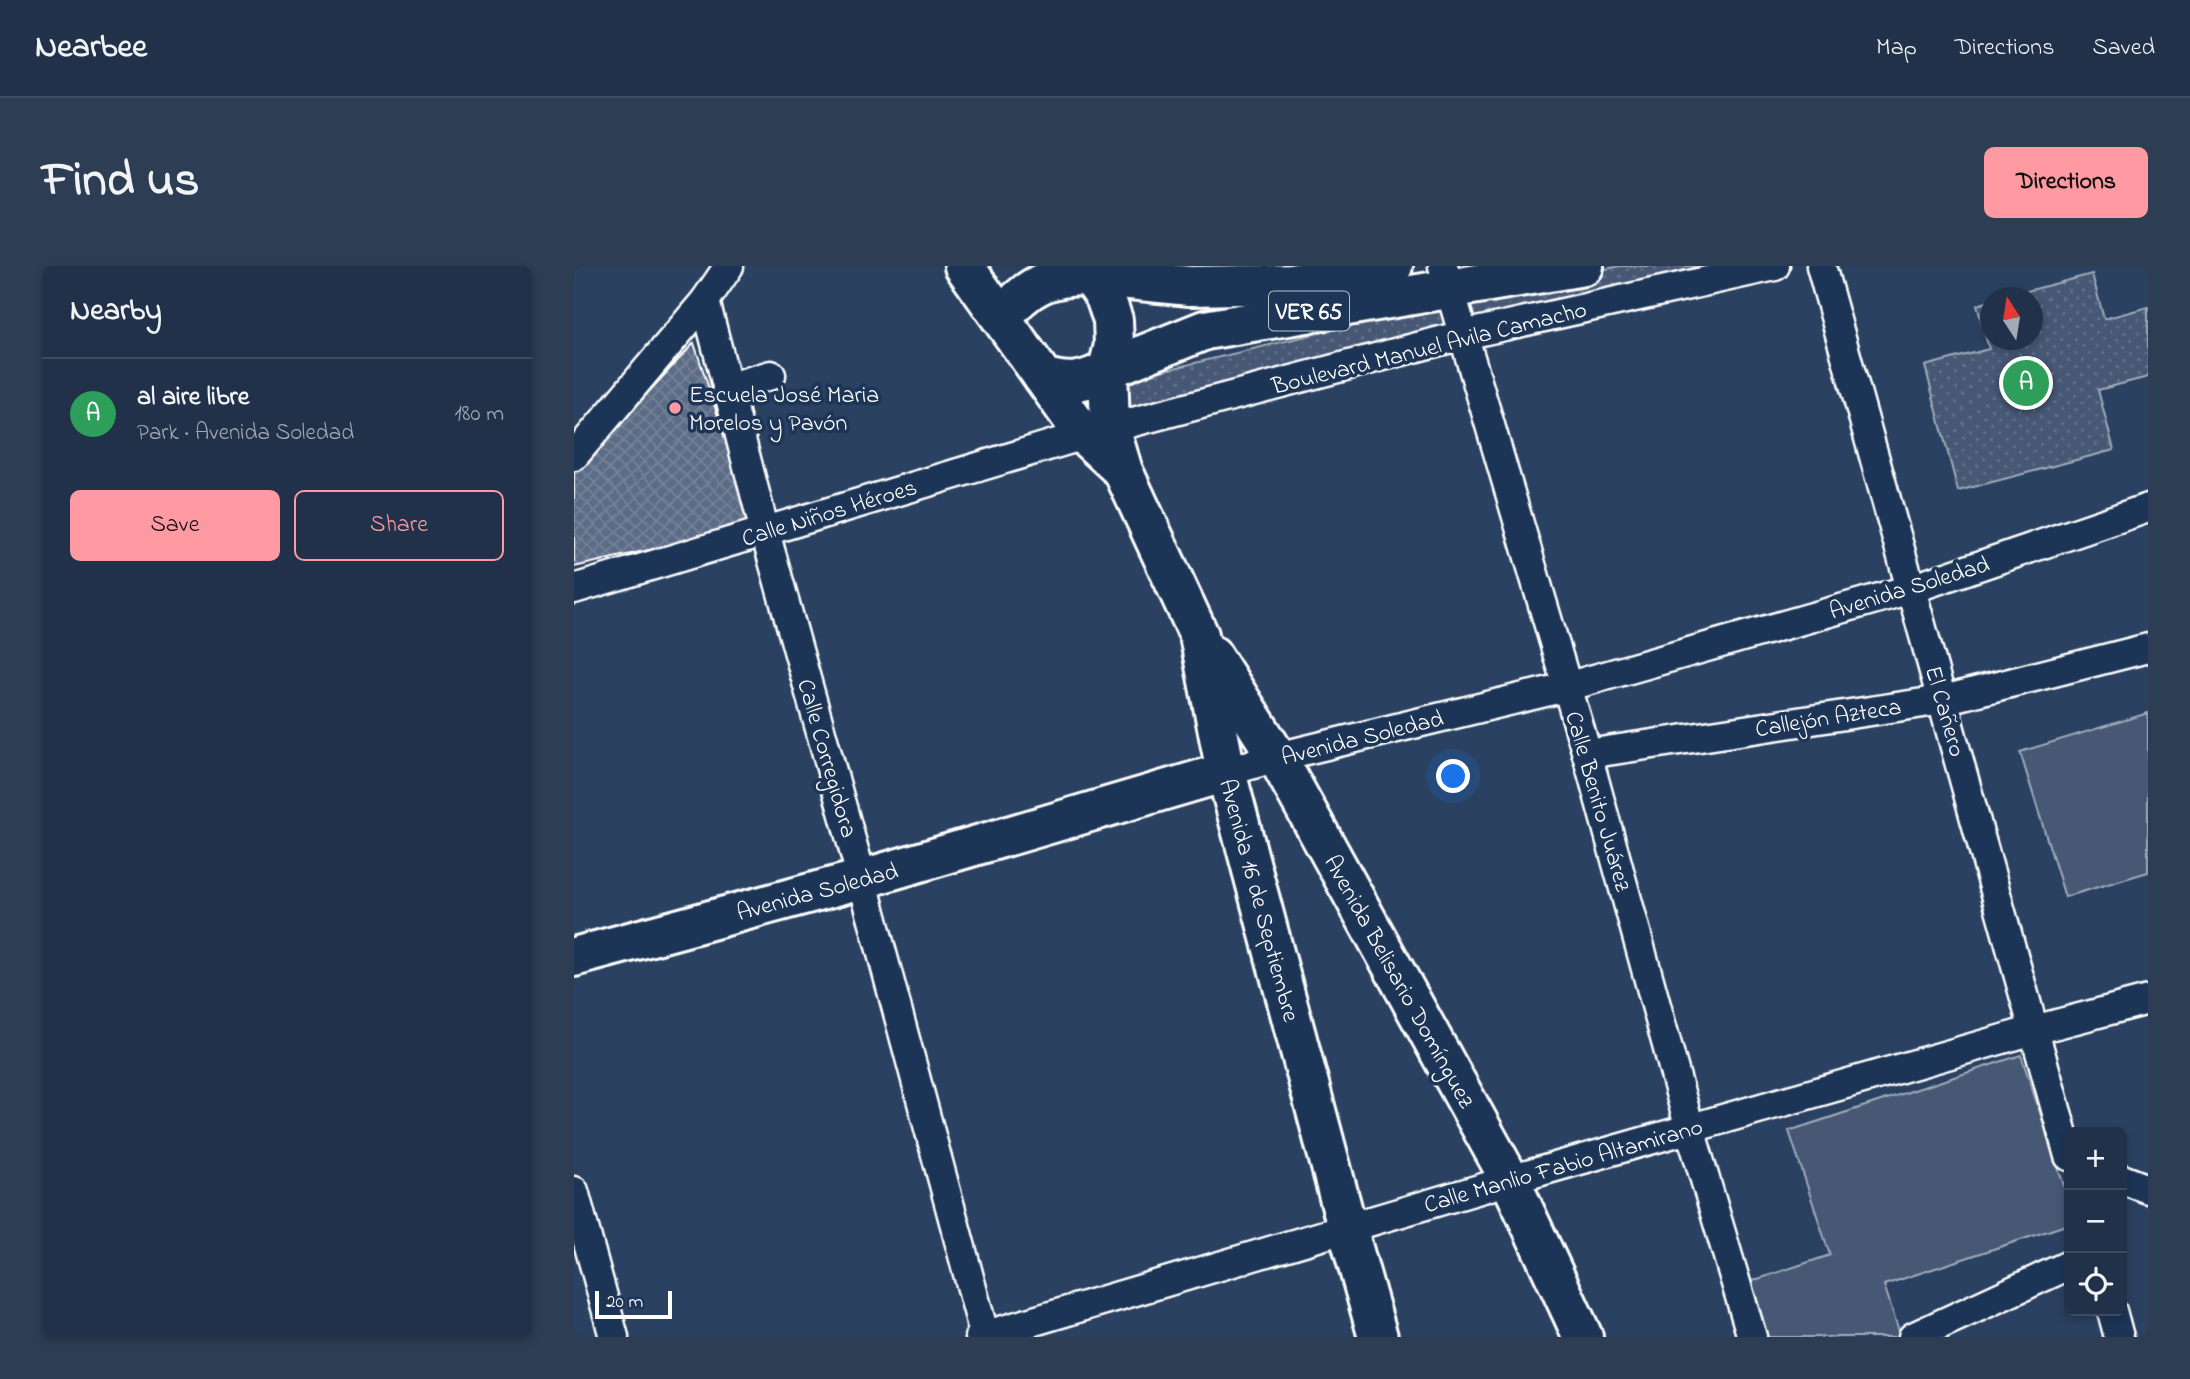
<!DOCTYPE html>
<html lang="en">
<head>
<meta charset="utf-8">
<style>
	:root { --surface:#203149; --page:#2d3d53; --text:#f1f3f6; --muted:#a2a9b4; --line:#3d4c61; --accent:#ff9aa2 }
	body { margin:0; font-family:"Indie Flower",sans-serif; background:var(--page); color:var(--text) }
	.controls { position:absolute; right:21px; bottom:21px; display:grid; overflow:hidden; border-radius:10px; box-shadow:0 4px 10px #0003 }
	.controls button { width:63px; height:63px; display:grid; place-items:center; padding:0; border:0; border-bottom:2px solid var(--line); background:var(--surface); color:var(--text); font:35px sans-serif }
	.compass { position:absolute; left:1406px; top:21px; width:63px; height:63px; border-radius:50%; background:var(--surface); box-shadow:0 4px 10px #0003; rotate:348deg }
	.scale { position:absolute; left:21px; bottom:18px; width:77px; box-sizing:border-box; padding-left:7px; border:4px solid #fff; border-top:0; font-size:19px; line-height:24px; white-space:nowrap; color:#fff; -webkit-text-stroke:5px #1d3557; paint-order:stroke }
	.you { position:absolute; left:880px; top:511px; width:24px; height:24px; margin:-18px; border:5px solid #fff; border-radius:50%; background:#1a73e8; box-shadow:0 0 0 10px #1a73e833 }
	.badge { display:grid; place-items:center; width:46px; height:46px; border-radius:50%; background:var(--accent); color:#fff; font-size:23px; font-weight:700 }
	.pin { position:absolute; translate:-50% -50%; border:4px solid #fff; box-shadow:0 2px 7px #0006 }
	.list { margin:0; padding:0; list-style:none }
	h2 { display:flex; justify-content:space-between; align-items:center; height:91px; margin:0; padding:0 28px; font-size:30px }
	h2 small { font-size:23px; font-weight:400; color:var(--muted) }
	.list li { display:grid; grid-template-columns:46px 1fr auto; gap:21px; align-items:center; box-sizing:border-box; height:112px; padding:0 28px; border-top:2px solid var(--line) }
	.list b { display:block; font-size:26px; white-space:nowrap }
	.list p { margin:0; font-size:23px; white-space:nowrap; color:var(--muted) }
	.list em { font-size:23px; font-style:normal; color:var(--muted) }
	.actions { display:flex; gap:14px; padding:21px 28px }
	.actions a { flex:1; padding:16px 0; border:2px solid var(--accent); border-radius:10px; text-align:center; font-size:24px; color:var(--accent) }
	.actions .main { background:var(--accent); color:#111 }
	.icon { flex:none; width:38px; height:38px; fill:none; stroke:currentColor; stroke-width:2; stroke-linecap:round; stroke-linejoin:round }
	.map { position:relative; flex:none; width:1574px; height:1071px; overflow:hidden; border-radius:10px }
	header { display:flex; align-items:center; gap:42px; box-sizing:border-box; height:98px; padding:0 35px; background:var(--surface); border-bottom:2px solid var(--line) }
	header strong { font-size:33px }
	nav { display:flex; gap:38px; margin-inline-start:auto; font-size:24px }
	.intro { display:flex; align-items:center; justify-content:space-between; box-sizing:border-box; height:168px; padding:0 42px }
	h1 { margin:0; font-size:49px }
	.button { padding:18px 32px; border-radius:10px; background:var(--accent); color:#111; font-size:24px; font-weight:700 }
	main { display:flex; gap:42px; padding:0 42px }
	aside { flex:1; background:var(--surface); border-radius:10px; box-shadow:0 4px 10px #0003 }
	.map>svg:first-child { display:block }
	.green { fill:#465975; stroke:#a2acba; stroke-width:2 }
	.garden { fill:url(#garden-dots); stroke:#a2acba; stroke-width:2 }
	.building { fill:url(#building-cross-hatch); stroke:#fff; stroke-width:2 }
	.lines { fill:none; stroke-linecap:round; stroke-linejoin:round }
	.street-casing { stroke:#fff; stroke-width:33 }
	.secondary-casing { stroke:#fff; stroke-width:44 }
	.primary-casing { stroke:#fff; stroke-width:44 }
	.street { stroke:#1d3557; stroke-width:28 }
	.secondary { stroke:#1d3557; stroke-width:38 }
	.primary { stroke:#1d3557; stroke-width:38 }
	.poi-dot { fill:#ff9aa2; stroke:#1d3557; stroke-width:2.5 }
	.labels { text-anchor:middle; stroke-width:7; stroke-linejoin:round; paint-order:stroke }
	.shield { fill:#1d3557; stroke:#bbc2cd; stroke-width:2 }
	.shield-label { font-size:23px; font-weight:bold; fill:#fff }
	.street-label { font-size:24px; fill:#fff; stroke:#1d3557 }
	.poi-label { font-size:24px; fill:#fff; stroke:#1d3557; text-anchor:start }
</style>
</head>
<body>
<header>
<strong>Nearbee</strong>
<nav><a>Map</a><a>Directions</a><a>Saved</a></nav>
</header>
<div class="intro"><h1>Find us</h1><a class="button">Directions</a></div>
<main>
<aside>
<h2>Nearby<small></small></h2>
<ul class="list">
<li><span class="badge" style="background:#2e9e5b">A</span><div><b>al aire libre</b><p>Park · Avenida Soledad</p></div><em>180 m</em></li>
</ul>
<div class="actions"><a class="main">Save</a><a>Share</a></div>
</aside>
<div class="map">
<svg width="1574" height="1071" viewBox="0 0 1574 1071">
	<defs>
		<pattern id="garden-dots" width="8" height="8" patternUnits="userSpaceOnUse" patternTransform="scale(1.75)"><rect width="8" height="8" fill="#465975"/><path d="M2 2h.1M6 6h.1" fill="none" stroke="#62728a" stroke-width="1.8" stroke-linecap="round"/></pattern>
		<pattern id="building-cross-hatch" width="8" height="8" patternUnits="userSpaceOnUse" patternTransform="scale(1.75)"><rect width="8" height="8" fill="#5b6c86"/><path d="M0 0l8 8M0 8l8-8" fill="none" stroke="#748298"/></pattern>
	</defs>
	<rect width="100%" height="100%" fill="#2a4161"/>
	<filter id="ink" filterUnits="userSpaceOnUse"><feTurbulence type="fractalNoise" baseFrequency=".0143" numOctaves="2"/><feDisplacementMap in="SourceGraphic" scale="14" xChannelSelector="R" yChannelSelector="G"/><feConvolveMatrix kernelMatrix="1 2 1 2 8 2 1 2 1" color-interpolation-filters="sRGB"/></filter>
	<g filter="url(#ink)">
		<g class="green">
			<polygon points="1574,447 1574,606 1491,631 1446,486"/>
			<polygon points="1447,789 1495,935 1495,958 1310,1019 1327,1071 1194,1071 1175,1016 1256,989 1215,865"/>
		</g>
		<g class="garden">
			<polygon points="1046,0 1183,0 891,66 883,34"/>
			<polygon points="1518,8 1530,53 1574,41 1574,111 1524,124 1540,184 1384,225 1351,100 1415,83 1403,39 1416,35 1416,74 1458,74 1458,32 1430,31"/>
			<polygon points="878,35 887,67 550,150 550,114"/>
		</g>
		<polygon class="building" points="120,77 180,260 0,301 0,206"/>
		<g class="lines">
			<g class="street-casing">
				<g id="street">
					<polyline points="869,0 1013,488 1116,863 1178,1071"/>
					<polyline points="1247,0 1495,890"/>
					<polyline points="131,35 191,266 288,613 411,1071"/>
					<polyline points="153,122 197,109"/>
					<polyline points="0,190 131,35 155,0"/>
					<polyline points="0,323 510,169 889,69 1201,0"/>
					<polyline points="1013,488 1369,434 1574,382"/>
					<polyline points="652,506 703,491 992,421 1337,323 1574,242"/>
					<polyline points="1548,913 1574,923"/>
					<polyline points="0,925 40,1071"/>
					<polyline points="1538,1045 1545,1071"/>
					<polyline points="406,1071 936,914 1460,764 1574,734"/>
					<polyline points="1339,1071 1495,999"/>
				</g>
			</g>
			<g class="secondary-casing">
				<g id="secondary">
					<path d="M428,52c24,-32 47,-43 88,-42l15,21 8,23 1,25 -6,24 2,59 13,43 76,164 27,137 121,455 31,110"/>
					<polyline points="469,111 510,169 547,203"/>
					<polyline points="638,389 703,491 936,914 1009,1071"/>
					<polyline points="0,691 288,613 652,506"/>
				</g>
			</g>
			<g class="primary-casing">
				<g id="primary">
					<path d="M390,0l79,111c25,8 43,6 65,-8l97,-39 379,-64"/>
					<polyline points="491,0 516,10 616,20 717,18 819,0"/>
				</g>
			</g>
			<use href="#street" class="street"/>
			<use href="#secondary" class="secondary"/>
			<use href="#primary" class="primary"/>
		</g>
	</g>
	<circle class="poi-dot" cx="101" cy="142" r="7"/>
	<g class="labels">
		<rect class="shield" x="695" y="25.5" width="80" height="39" rx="5"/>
		<g class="shield-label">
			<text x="735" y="53">VER 65</text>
		</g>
		<g class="street-label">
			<text transform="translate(855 81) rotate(-14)" y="8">Boulevard Manuel Avila Camacho</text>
			<text transform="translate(255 246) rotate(-17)" y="8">Calle Niños Héroes</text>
			<text transform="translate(1335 321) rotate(-17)" y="8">Avenida Soledad</text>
			<text transform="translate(1372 445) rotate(74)" y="8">El Cañero</text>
			<text transform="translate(1254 451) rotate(-9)" y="8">Callejón Azteca</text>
			<text transform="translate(788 471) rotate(-14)" y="8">Avenida Soledad</text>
			<text transform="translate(254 492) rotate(74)" y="8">Calle Corregidora</text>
			<text transform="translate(1025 535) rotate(74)" y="8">Calle Benito Juárez</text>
			<text transform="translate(243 625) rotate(-15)" y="8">Avenida Soledad</text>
			<text transform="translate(686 634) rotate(75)" y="8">Avenida 16 de Septiembre</text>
			<text transform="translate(826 715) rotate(61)" y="8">Avenida Belisario Domínguez</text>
			<text transform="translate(989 899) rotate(-16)" y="8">Calle Manlio Fabio Altamirano</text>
		</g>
		<g class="poi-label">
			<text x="115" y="136">Escuela José Maria<tspan x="115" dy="28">Morelos y Pavón</tspan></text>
		</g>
	</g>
</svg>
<div class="controls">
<button>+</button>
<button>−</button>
<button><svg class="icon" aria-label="locate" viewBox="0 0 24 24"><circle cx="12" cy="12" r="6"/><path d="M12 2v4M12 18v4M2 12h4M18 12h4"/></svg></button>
</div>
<svg class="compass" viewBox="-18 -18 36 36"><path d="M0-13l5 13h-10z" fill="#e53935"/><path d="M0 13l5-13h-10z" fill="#a2a9b4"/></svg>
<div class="scale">20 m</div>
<div class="you"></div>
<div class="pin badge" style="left:1452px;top:117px;background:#2e9e5b">A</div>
</div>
</main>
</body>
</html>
